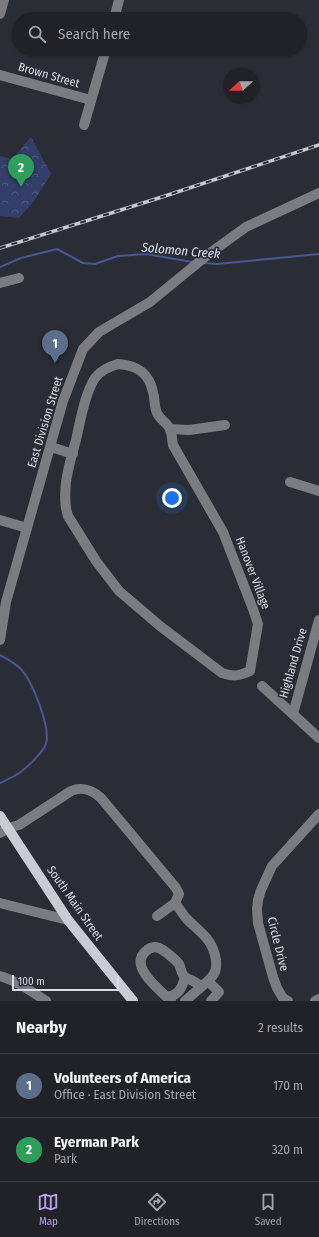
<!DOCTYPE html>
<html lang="en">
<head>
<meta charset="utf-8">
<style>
	:root { --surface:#202228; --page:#282a30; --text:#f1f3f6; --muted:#a2a4a8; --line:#3d3f45; --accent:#bca0f2 }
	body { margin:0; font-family:"Fira Sans Condensed",sans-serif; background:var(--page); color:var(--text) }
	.compass { position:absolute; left:223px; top:68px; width:36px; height:36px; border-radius:50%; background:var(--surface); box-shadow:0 1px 3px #0004; rotate:249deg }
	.scale { position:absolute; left:12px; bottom:10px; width:107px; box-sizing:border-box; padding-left:4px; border:2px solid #dbdde3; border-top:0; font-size:11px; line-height:14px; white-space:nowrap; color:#dbdde3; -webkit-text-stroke:3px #2a2d36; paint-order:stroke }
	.you { position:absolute; left:172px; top:498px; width:14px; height:14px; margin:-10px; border:3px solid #fff; border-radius:50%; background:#1a73e8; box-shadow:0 0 0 6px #1a73e833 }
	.badge { display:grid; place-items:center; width:26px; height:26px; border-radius:50%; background:var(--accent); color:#fff; font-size:13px; font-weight:700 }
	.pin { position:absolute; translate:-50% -33px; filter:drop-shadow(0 1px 2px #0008) }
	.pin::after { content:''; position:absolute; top:21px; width:14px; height:12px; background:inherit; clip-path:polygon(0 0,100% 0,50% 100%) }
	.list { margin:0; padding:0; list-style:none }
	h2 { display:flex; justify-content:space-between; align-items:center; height:52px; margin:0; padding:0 16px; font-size:17px }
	h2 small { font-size:13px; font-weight:400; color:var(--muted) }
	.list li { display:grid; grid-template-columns:26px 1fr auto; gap:12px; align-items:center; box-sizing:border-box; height:64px; padding:0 16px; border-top:1px solid var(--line) }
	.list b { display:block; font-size:15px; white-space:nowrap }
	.list p { margin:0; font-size:13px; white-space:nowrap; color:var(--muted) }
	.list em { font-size:13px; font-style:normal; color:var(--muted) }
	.icon { flex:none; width:22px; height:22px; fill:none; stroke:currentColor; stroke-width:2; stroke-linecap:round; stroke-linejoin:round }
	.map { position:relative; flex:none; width:319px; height:1001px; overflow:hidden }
	.search { position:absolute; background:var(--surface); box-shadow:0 1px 3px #0004; left:12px; right:12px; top:12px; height:44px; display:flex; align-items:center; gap:10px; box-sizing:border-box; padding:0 14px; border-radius:22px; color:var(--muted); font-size:15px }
	.sheet { height:180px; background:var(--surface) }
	nav { display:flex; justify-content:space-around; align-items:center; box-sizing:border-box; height:56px; border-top:1px solid var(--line); background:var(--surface); font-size:11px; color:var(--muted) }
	nav a { display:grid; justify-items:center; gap:2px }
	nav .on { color:var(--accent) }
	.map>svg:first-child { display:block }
	.park { fill:url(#park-crowns) }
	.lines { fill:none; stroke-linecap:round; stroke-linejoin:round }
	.stream { stroke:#475793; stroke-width:2 }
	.minor { stroke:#7b7c81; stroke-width:10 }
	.major { stroke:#c8ccd5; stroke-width:10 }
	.rail-casing { stroke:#c7c9cf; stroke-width:3.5 }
	.rail { stroke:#2a2d36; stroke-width:2; stroke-dasharray:6; stroke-linecap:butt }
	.labels { text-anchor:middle; stroke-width:3.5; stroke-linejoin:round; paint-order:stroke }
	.street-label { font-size:12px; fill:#dbdde3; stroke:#2a2d36 }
	.water-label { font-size:13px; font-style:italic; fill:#dbe1f4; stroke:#2a2d36 }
</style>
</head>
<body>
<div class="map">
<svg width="319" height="1001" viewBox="0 0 319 1001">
	<defs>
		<pattern id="park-crowns" width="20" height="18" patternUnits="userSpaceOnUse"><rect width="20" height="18" fill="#333f6a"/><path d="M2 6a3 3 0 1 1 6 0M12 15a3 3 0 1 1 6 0" fill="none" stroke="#505a7f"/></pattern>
	</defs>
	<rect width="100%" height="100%" fill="#2a2d36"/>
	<polygon class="park" points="31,137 51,174 34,201 19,218 0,216 0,156 12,159"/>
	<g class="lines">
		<g class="stream">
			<polyline points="205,263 217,264 319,254"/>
			<polyline points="0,267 21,258 57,249 83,263 95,264 118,256 146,254 192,262"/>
			<path d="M0,655c7,4 15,8 21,14 11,12 30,58 25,75 -4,9 -18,23 -27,29 -6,4 -13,7 -19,10"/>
		</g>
		<g class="minor">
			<polyline points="0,14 4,0"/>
			<polyline points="114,19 119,0"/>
			<polyline points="0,75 91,100"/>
			<polyline points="84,125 106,49"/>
			<polyline points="0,283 19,278"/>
			<path d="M118,364c19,1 31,9 35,28 2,7 1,14 4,21 3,6 8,9 12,14 3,5 3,13 4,18l50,87 30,77 5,15 -8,47c-11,5 -16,6 -28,2l-62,-47 -41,-35 -23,-30 -28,-45c-4,-11 -3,-23 -2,-34 2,-14 6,-28 10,-42 4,-18 9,-47 19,-62 6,-8 14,-11 23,-14z"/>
			<polyline points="170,429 189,430 225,425"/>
			<polyline points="51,447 73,454"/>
			<polyline points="290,482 319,491"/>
			<polyline points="0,520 27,528"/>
			<polyline points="0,640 6,602 63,401 83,349 99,332 150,302 210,253 246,227 319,193"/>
			<polyline points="262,686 319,738"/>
			<polyline points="293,714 319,620"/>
			<path d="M0,833l8,-5 11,-3 52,-34c12,-5 21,-1 30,7l75,90 3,6 -4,9"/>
			<polyline points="0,903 68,920"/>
			<path d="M157,916l18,-13c4,5 7,10 11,15 14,15 26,19 30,42 1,10 -1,14 -8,21"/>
			<path d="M0,976c17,5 31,15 46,25"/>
			<path d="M167,997c12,-2 15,-9 18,-20"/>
			<path d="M171,1001c-10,-10 -42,-34 -26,-49 4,-4 9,-6 14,-4 5,2 17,12 20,16 2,4 2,10 6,13 2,2 4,2 6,3 4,2 7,4 11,6"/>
			<polyline points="185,1001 208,981 219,992 211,1001"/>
			<polyline points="288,1001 283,998 277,988 273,977 258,923 257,909 258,900 261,890 272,866 319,814"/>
			<polyline points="315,1001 319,999"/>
		</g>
		<polyline class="major" points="0,816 68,920 133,1001"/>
		<g class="rail-casing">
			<polyline id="rail" points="0,248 162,197 319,145"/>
		</g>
		<use href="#rail" class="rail"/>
	</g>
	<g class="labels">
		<g class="street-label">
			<text transform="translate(49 75) rotate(16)" y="4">Brown Street</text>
			<text transform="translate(45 422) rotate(-73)" y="4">East Division Street</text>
			<text transform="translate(253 573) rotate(69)" y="4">Hanover Village</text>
			<text transform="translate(293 663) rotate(-74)" y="4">Highland Drive</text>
			<text transform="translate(75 903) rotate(55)" y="4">South Main Street</text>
			<text transform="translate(278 944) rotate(76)" y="4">Circle Drive</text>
		</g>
		<g class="water-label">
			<text transform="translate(181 250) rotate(5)" y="5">Solomon Creek</text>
		</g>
	</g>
</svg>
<svg class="compass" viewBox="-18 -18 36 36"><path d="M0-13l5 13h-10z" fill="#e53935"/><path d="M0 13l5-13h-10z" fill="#a2a4a8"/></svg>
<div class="scale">100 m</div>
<div class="you"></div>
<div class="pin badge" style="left:55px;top:363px;background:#5c6f8a">1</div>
<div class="pin badge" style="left:21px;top:187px;background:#2e9e5b">2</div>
<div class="search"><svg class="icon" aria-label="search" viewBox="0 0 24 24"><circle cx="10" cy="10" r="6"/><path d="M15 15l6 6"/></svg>Search here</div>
</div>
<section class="sheet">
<h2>Nearby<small>2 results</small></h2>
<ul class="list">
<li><span class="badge" style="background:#5c6f8a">1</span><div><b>Volunteers of America</b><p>Office · East Division Street</p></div><em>170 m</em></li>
<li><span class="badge" style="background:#2e9e5b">2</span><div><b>Eyerman Park</b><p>Park</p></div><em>320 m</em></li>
</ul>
</section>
<nav>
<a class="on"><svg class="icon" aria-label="map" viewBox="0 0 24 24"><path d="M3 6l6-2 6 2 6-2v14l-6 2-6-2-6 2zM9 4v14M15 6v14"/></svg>Map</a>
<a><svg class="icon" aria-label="directions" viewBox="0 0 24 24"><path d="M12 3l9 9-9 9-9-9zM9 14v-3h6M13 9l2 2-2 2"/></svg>Directions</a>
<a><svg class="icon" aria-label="saved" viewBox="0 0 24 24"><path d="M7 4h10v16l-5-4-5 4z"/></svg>Saved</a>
</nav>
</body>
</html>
